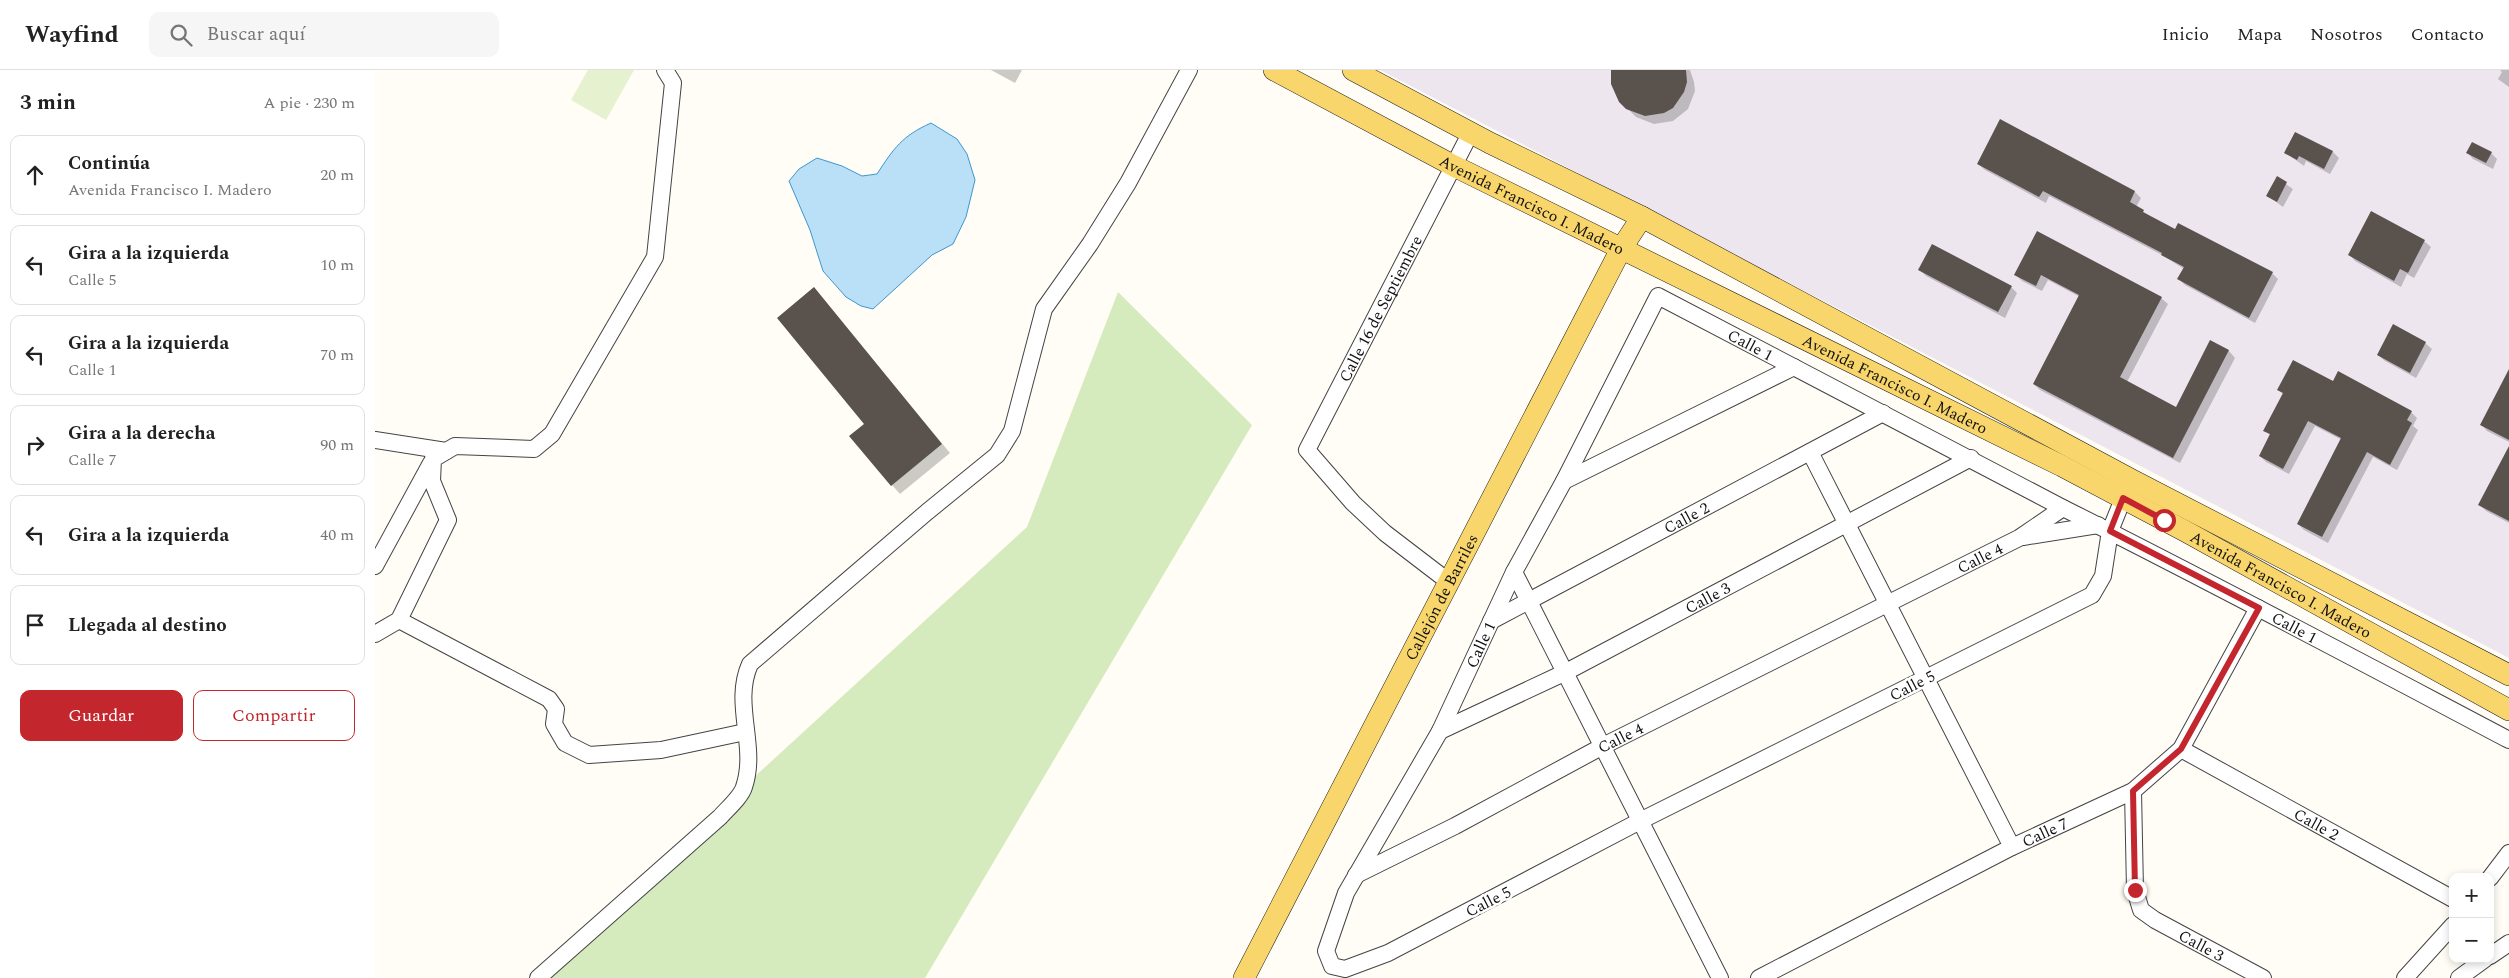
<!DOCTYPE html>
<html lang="es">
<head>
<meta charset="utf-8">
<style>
	:root { --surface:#fff; --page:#f6f6f6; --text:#222; --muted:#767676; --line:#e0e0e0; --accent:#c4262e }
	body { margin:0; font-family:Spectral,serif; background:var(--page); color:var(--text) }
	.controls { position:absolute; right:15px; bottom:15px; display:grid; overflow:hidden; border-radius:10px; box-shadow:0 2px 8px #0003 }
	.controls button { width:45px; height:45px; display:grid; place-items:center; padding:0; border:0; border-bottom:1px solid var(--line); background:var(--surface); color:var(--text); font:25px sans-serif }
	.stop { position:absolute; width:15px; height:15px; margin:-11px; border:4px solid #c4262e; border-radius:50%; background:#fff }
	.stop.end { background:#c4262e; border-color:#fff; box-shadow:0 1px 5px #0008 }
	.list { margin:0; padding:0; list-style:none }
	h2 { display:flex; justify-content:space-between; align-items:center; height:65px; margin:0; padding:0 20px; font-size:21px }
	h2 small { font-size:16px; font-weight:400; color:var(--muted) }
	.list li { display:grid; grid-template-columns:32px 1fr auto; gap:15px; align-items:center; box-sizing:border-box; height:80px; margin:0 10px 10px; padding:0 10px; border:1px solid var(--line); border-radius:10px }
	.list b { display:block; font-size:19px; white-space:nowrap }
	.list p { margin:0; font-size:16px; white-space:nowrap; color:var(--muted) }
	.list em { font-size:16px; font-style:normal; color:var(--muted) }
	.actions { display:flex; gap:10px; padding:15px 20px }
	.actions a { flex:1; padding:11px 0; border:1px solid var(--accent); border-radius:10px; text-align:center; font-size:18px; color:var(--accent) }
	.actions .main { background:var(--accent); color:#fff }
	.icon { flex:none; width:28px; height:28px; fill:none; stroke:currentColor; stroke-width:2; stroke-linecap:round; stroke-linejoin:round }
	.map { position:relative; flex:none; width:2134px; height:908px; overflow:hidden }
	header { display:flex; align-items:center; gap:30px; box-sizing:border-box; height:70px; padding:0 25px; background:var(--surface); border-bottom:1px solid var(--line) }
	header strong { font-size:24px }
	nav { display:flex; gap:28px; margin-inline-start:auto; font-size:18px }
	.search { width:350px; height:45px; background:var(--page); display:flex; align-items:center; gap:12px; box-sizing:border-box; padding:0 18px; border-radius:10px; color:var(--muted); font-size:19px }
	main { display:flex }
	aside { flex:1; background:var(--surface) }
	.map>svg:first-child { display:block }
	.industrial { fill:#eee6ef }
	.green { fill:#d5ebbd }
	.pitch { fill:#e6f2cf }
	.water { fill:#b9e0f7; stroke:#3f96cf }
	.shadow { fill:#0003 }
	.building { fill:#5a524d }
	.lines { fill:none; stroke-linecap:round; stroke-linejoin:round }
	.minor-casing { stroke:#444; stroke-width:18 }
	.major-casing { stroke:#222; stroke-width:22 }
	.minor { stroke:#fff; stroke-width:16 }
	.major { stroke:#f9d66b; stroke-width:21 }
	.route { stroke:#c4262e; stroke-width:6 }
	.labels { text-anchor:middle; stroke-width:5; stroke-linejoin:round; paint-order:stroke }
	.street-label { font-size:16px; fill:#111; stroke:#fff }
</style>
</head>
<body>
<header>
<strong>Wayfind</strong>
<div class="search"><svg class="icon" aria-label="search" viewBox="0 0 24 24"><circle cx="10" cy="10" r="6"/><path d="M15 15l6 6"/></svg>Buscar aquí</div>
<nav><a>Inicio</a><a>Mapa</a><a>Nosotros</a><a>Contacto</a></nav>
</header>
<main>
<aside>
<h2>3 min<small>A pie · 230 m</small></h2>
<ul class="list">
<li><svg class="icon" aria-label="ahead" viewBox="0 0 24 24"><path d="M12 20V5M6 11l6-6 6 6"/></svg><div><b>Continúa</b><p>Avenida Francisco I. Madero</p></div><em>20 m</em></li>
<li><svg class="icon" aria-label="left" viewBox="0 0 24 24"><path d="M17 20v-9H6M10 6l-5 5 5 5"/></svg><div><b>Gira a la izquierda</b><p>Calle 5</p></div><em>10 m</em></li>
<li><svg class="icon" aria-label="left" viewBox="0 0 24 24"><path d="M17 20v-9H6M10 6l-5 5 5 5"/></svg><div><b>Gira a la izquierda</b><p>Calle 1</p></div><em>70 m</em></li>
<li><svg class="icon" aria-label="right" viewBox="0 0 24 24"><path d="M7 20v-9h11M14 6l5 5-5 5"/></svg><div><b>Gira a la derecha</b><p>Calle 7</p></div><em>90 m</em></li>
<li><svg class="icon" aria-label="left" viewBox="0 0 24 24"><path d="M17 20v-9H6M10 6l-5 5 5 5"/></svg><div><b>Gira a la izquierda</b></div><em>40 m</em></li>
<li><svg class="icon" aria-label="arrive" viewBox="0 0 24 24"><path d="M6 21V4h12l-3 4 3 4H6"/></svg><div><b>Llegada al destino</b></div></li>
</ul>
<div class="actions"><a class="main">Guardar</a><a>Compartir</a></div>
</aside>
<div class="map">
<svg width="2134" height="908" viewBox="0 0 2134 908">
	<rect width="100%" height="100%" fill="#fffdf5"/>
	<polygon class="industrial" points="1005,0 2134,0 2134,588"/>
	<polygon class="green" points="743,222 877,355 550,908 160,908 652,457"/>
	<polygon class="pitch" points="213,0 259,0 231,50 196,30"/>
	<path class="water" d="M556,53l26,16 10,15 8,26 -9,37 -13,27 -21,11 -59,54 -12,-3 -15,-9 -23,-26 -13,-41 -21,-49 10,-12 18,-11 25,8 20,10 15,-2c17,-26 25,-38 54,-51z"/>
	<g class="shadow">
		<polygon points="616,0 647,0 640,13"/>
		<polygon points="1239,0 1315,0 1319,12 1320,21 1313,39 1298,51 1279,54 1261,47 1252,38"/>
		<polygon points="2125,0 2134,0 2134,17 2123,9 2127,2"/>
		<polygon points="1626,51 1760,122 1766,128 1761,137 1774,146 1800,160 1897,203 1903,209 1880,253 1810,215 1804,209 1809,199 1787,185 1674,126 1671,133 1610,100 1603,94"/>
		<polygon points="1921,64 1958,82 1964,88 1955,104 1931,91 1929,96 1911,83"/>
		<polygon points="2092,82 2116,83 2122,89 2118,99 2098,89"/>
		<polygon points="1902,108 1918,119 1908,137 1893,126"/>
		<polygon points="1996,143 2049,171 2056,177 2039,208 2032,204 2026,217 1980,191 1974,184"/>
		<polygon points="1663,162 1786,228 1793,234 1752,312 1801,338 1836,272 1854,281 1860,288 1805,393 1665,320 1659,314 1705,227 1673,210 1667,221 1647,211 1641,205"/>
		<polygon points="1545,200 1636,217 1642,223 1630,248 1551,206"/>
		<polygon points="439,219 575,383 525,424 517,415 490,354"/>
		<polygon points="2050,273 2057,279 2041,308 2010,291 2003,285"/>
		<polygon points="1958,313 2036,342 2042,348 2038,356 2043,360 2022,400 1998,387 1953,473 1929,460 1923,454 1967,370 1940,356 1914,404 1891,392 1885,386 1896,366 1890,361 1909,325 1904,320"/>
		<polygon points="2134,315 2134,372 2112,361 2106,354"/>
		<polygon points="2134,379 2134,453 2111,441 2105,435"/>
	</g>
	<g class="building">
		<polygon points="1236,0 1311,0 1312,12 1309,22 1298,38 1289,43 1270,46 1251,39 1244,32 1236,14"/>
		<polygon points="1625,49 1760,121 1755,132 1769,140 1768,142 1800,159 1803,153 1898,202 1874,248 1802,209 1809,197 1786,185 1787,183 1668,121 1664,127 1602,94"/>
		<polygon points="1920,62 1958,81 1949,99 1924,86 1922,90 1909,83"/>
		<polygon points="2097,72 2117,82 2111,93 2091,83"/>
		<polygon points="1902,106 1912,112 1902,132 1891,126"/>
		<polygon points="1996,141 2050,170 2033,203 2025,199 2019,211 1973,185"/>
		<polygon points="1662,161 1787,227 1745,307 1801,337 1835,270 1854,280 1798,388 1658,314 1704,225 1666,205 1661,216 1639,205"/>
		<polygon points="1557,174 1637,216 1623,242 1543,200"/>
		<polygon points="439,217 567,374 516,416 474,366 489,354 402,248"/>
		<polygon points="2018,254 2051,272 2035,303 2002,285"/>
		<polygon points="1918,290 1958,311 1963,301 2037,341 2032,350 2037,353 2015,395 1992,382 1947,467 1922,454 1966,368 1933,351 1908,399 1884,386 1895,364 1888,361 1908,323 1902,320"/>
		<polygon points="2134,299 2134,370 2105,355"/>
		<polygon points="2134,376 2134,451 2103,435"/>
	</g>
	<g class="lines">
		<g class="minor-casing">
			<g id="minor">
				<polyline points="0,370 71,381"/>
				<polyline points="1435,382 1637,777"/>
				<polyline points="1189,411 1419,297"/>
				<path id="s1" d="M1752,419l-17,42 -7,45 -11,19 -452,226 -252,132 -43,16 -13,-3 -6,-15 20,-58 94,-162 74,-159 50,-91 94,-185 405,212c150,75 298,154 446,232"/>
				<polyline points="1648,467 1723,455"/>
				<polyline points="0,496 56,393"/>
				<polyline points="1139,502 1345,908"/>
				<path id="s2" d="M1074,512l-64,-49 -32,-30 -46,-53 164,-318"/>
				<polyline points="24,550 174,629 181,639 179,654 190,673 214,685 286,680 370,662"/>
				<path id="s3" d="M1116,551l392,-208"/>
				<polyline points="0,564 24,550 73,450 57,411 58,389 80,376 159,379 177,364 280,187 298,13 290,0"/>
				<path id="s4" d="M1065,661l126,-59 405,-214"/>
				<path id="s5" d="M1806,679l272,150"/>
				<path id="s6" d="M1758,721l2,99 6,20 14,10 108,58"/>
				<path id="s7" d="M981,805l99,-49 148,-80 416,-208 44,-30"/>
				<polyline points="2115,808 2134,783"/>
				<polyline points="2115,886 2134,873"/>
				<path d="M163,908l182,-161c7,-8 21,-20 24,-30 14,-41 -12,-83 6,-123l177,-152 70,-57 15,-24 32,-122 46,-65 38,-61 61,-113"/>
				<path id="s8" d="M1384,908l253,-131 121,-56 48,-42 77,-141"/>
				<polyline points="2030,908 2078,855"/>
				<polyline points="2084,908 2110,889"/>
			</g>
		</g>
		<g class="major-casing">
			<g id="major">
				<path id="s9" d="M899,0l180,96 608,300 123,65 324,179"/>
				<polyline points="978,0 1115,73 1267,147 1757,410 2134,605"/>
				<path id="s10" d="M869,908l377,-729 21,-32"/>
			</g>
		</g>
		<use href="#minor" class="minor"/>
		<use href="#major" class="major"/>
	</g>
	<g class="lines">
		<polyline class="route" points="1760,820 1758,721 1806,679 1884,538 1735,461 1748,428 1789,450"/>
	</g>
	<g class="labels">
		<g class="street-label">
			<text dy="6" stroke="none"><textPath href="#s9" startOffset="291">Avenida Francisco I. Madero</textPath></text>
			<text dy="6" stroke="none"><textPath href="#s2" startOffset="354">Calle 16 de Septiembre</textPath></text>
			<text dy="6" stroke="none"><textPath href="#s1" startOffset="1818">Calle 1</textPath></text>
			<text dy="6" stroke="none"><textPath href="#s9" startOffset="696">Avenida Francisco I. Madero</textPath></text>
			<text dy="6" stroke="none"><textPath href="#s3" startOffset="221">Calle 2</textPath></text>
			<text dy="6" stroke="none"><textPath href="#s7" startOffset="700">Calle 4</textPath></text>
			<text dy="6" stroke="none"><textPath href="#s9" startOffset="1131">Avenida Francisco I. Madero</textPath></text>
			<text dy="6" stroke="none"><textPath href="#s10" startOffset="429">Callejón de Barriles</textPath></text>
			<text dy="6" stroke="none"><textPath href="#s4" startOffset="299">Calle 3</textPath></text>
			<text dy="6" stroke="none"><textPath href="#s1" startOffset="2431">Calle 1</textPath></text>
			<text dy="6" stroke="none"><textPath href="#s1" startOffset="1322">Calle 1</textPath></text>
			<text transform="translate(1537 615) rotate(-27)" y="6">Calle 5</text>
			<text dy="6" stroke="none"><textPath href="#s7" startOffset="298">Calle 4</textPath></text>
			<text dy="6" stroke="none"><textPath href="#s5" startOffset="155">Calle 2</textPath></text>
			<text dy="6" stroke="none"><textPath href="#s8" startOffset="321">Calle 7</textPath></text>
			<text transform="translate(1113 831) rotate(-27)" y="6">Calle 5</text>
			<text dy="6" stroke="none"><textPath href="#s6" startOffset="190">Calle 3</textPath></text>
		</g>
	</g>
</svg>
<div class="controls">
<button>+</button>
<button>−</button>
</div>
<div class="stop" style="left:1789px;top:450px"></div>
<div class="stop end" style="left:1760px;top:820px"></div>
</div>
</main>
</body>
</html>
